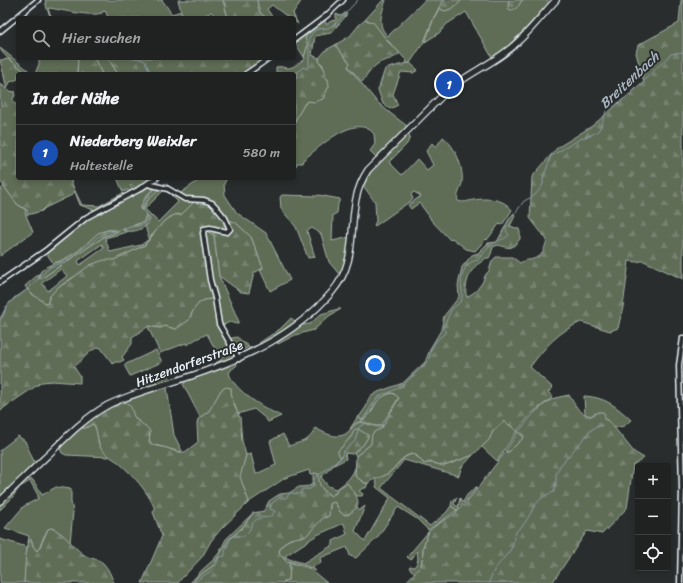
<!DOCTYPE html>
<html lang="de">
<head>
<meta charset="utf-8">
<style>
	:root { --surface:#202222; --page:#2d2f2f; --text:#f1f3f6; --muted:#a2a4a5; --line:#3d3f40; --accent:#2563eb }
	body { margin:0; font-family:Sriracha,sans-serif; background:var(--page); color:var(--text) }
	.controls { position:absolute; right:12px; bottom:12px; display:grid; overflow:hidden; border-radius:4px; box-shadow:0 2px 6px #0003 }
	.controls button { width:36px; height:36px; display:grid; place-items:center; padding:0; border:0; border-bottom:1px solid var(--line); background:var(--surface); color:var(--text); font:20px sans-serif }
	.you { position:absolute; left:375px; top:365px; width:14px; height:14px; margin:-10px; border:3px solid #fff; border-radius:50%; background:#1a73e8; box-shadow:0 0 0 6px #1a73e833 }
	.badge { display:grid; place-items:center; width:26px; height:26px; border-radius:50%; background:var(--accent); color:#fff; font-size:13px; font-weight:700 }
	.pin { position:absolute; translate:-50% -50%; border:2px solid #fff; box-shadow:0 1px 4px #0006 }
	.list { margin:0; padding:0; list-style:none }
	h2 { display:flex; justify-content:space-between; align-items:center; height:52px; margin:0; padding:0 16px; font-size:17px }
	h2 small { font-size:13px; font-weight:400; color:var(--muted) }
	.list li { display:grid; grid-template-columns:26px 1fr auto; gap:12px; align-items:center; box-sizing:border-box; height:56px; padding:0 16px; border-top:1px solid var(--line) }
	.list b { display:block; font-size:15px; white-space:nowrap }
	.list p { margin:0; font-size:13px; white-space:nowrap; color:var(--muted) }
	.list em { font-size:13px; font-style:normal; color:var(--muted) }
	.icon { flex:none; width:22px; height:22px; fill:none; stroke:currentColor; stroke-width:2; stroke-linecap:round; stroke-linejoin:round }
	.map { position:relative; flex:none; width:683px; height:583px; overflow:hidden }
	.search { position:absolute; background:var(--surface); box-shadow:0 2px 6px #0003; left:16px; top:16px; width:280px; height:44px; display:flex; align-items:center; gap:10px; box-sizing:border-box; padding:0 14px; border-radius:4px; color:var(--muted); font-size:15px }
	.panel { position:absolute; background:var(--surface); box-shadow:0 2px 6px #0003; left:16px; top:72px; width:280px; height:108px; border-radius:4px }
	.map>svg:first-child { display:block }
	.grass { fill:#5f6d56; stroke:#a4afa7; fill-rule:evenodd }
	.forest { fill:url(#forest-firs); stroke:#a4afa7 }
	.park { fill:url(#park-crowns); stroke:#a4afa7 }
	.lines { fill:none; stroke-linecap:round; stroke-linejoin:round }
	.stream { stroke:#8a9ba5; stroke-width:1 }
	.street-casing { stroke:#e8f1f8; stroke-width:7 }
	.secondary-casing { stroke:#e8f1f8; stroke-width:8 }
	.street { stroke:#2a2d2e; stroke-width:4 }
	.secondary { stroke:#2a2d2e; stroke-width:5.5 }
	.labels { text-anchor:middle; stroke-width:4; stroke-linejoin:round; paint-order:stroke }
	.street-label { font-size:13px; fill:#e8f1f8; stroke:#2a2d2e }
	.water-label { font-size:14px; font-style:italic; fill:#a9b7c1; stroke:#2a2d2e }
</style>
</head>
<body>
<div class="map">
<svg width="683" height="583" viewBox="0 0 683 583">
	<defs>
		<pattern id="forest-firs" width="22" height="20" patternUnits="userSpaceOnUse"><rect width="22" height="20" fill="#5f6d56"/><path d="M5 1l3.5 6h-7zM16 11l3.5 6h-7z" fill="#76826f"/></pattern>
		<pattern id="park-crowns" width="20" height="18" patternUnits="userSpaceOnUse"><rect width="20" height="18" fill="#5f6d56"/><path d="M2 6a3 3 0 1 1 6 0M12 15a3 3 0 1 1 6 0" fill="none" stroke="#76826f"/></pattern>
	</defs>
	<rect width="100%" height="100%" fill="#2a2d2e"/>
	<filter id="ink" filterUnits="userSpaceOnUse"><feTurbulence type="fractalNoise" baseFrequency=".025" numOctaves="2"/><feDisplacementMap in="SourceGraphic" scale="8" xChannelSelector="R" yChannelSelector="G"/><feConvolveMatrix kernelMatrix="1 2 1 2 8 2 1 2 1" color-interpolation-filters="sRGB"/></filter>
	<g filter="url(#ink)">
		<g class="grass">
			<path d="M45,0h117l10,14 9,-3 1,7h-74l-2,-6 -3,-1 -1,2c-13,4 -39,-3 -53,-5l-1,1 4,9h-1l-4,-9z"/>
			<polygon points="178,0 223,0 228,18 215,18 212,12 198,18 183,18"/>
			<path d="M257,0h45l-9,13 2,5 3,6 -4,-3v-3h-5l-17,-13 -5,4 6,9c-12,0 -15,-7 -16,-18z"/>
			<path d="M383,0h3c-4,13 -10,26 2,36l37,-36h18l-9,17 -10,25 -14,21 -4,1 1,-3 -39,-41h-3z"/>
			<path d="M462,0h47l-1,4 11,1 3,-5h25l4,3 -33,36 -25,20 -27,-47 -19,12 -8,9 -14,9 9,-24 6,-11 2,3c7,2 16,-5 20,-10z"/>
			<polygon points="317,24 305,38 308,45 304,57 294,41"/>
			<path d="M335,45l15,18 -2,4 29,35 13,11 17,13 -31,31 -6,-6 5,-7 -1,-10c-18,-23 -55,14 -71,26l-1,3h-5l-1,3h-2v-28l2,-2 -1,-5 -1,-1c0,-19 21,-37 33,-51l-2,-1 -2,-13 -4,-4v-3l7,-8z"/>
			<path d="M0,48l28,22 1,1 -1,3c-7,-6 -26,-18 -28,-26z"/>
			<polygon points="39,58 78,58 77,74 35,74 39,64"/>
			<polygon points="94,58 108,58 118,74 102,74"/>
			<path d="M408,134l2,3 -3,7 -18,18 13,13 15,-16 10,11 6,-5 -7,-14 6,-8 4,4 7,-10c12,9 21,30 19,46 -1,6 -6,12 -4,18 5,2 10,0 15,-1 15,-2 30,-2 39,10l-10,15 -3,-1 -12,16 -1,-1 -11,12 -9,-2 -14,-11 -2,2 -19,-20 -2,-4 -9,-12 -1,-1 -8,6 -3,-4 13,-9 -7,-4 -3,2 2,5 -1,1 -37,26 -1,-1 2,-4 -1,-19 -13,-18 10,-16z"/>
			<polygon points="117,178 149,178 151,180 138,189 131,185 130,186 135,190 131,193 127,190 123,192"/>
			<polygon points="202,178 227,178 224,184 225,195 237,213 266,233 290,280 270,291 260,270 263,268 251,237 235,222 227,220 222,213 161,186 165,183 179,194"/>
			<polygon points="4,186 17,204 26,210 25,213 33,232 0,256 0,190"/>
			<path d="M148,187h7l-8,8 -7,14 3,1c2,-8 10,-16 16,-22l6,1 15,9 16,2 -15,15 -3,-1 -8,3 -19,19 -6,9 -31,15 -30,10 -21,14 -13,12 -3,8 -18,-12 -4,-6 15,-13 -2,4 4,1 63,-42 7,-2 6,-3c-17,-6 -27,11 -40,20 -7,5 -16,10 -25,12l-8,-12 35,-29zM164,190l6,4 8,8 -20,20 -13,-13zM146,214l3,3 -1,7 -3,2 4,13 -8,6 -31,7 -5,-14 22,-6 -4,-2 5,-3 16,-5zM102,244l2,4 -24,17 -2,-4zM61,269l6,7 -19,15 -6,-8z"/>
			<polygon points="75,191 82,205 99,206 123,193 125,196 93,211 94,210 80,205 75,192"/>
			<polygon points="282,195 317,196 318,195 340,199 338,204 337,213 333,215 332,241 350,237 346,262 339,274 329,262 321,234 312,228 307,231 315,257 308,258 296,227 281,209 280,197"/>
			<polygon points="205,230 214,235 219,276 239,322 236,324 230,322 221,326 212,286 205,239"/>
			<polygon points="215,298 217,317 236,356 214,365 213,364 221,360 207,334 196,339 187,345 186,343 160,353 148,327 149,326 160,328 165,326 176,329 199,303 204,300"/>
			<polygon points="338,309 341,309 329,316 314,330 295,335 278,344 277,343 301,325 310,324 321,314"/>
			<polygon points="291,318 296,322 268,342 239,355 250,348 260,344 259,343 280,329"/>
			<polygon points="237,337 249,347 237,352 228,339"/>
			<polygon points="156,350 162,362 130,376 124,365"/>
			<path d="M236,362l1,3 -6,5 -2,3c5,18 36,36 52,43l-13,6 -2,-3 -12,-10 -16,5 -7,-19v-7l-10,2c-5,10 -10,23 -21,27l-17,-33 2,-1v-3z"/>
			<polygon points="166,370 171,380 145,388 148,381"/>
			<polygon points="164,387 167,388 174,435 182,451 181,452 151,444 149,438 150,434 146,428 134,417 128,404 120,401"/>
			<path d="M393,393l6,4 -17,28c-13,5 -19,-13 -32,4l8,-13 1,2 4,2c14,-8 8,-23 30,-27z"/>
			<path d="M584,396c21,1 32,10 47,24l-7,6 -9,2 -6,-7 -14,-8 -4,3 -6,-1z"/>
			<path d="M100,412l-1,2 -7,4 -10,10h3l8,-4 1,1c7,13 -1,20 16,31l-1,1 -43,-2 -4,-2 -3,-7 2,-2 23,-22z"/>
			<polygon points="505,421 517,431 497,461 482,447 489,439 493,431"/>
			<path d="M360,422l18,5 5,-2 -2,3 -3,2 -7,14 -15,12 -2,-3 13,-14 -1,-4 -8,-6 -20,22 3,8 -6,3 -1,3 -13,12 7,9 8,3c10,-6 17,-13 20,-24l-1,11 10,7h3l-2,5h-3l-4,3 4,3 -1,2h-5l-10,-13 -16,13 -11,-9 -2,-9 -4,-5 -4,2 -1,-5 -24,8 -36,24 -10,-25 7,-22 5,-1 5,20 20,-9 -6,-24 13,-7 6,12c13,-5 21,-4 26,-18 10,5 23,13 33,4 4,-4 7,-8 12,-10z"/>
			<polygon points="518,432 524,437 509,452 505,452"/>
			<polygon points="18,436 25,441 35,464 0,498 0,450"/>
			<path d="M413,454l7,5 3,4h11l10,3 29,-11 -12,13 -2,8 -55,-16 -23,28 49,38 16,-13 5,-7 6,4 -29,20 -11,-11 -19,-12 -21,31 -21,20 -6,-2 -3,-9 -27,11 1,5 -9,4 4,4 -9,-5 -19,-5v1l21,6 18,15h-45l7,-4 1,-15 -10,-10 -1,-3 6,-9 11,-5 9,-1 18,-18 4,-1 3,-9v-4l3,-2 3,2 4,8 8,3 9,-8 3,3 5,-4 -10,25 10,10 25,-43 -14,-11 1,-3 -3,-6c4,-1 9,-1 13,-4 10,-6 14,-18 26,-20zM344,523l3,11 -14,7v4l-30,18 -14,-4 -4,-3 32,-21z"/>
			<polygon points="29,479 33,480 42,495 56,487 71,489 71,502 73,512 70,543 54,529 51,528 44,536 40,547 37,551 33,546 32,541 30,540 28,543 29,536 5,528 24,506 38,499 38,495 30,481 20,487 11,499 0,510 0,503 23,482"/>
			<polygon points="253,513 242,528 232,537 213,566 197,577 193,583 190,583 202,570 213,560 219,553 226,539"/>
			<path d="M429,531l-6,16v7l-2,12 -6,7 -6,-5 1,-2 4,1c5,-5 4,-10 3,-16l-6,9 -4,-3z"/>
			<polygon points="0,539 27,547 24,583 0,583"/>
		</g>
		<g class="forest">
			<path d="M223,0h34c1,7 2,14 8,18h-37z"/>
			<polygon points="444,0 462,0 453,8 445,11 442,10 440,7"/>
			<path d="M509,0h13c-3,5 -5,10 -12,10l-2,-2z"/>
			<path d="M681,0h2v279l-39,-18h-3l-4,1 -8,-1 -6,46 -5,21 -8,3 -29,-9c-22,9 -37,26 -51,45l21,19 1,3 -4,3 5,5 -21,16 -15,18 -13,-10 -11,10 -4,9 -16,15 -29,11 -14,-4 -6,2 -8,-9c-14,-4 -20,15 -31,20 -6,4 -11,3 -17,8h-3l-10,-7 1,-20 15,-12 1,-10 2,-2 8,-4 17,-30 -6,-5c-23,4 -19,25 -32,27l-2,-3 7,-10 2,-7 2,-3 8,-5 25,-9 22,-21 6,-15 10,-17 3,-14 15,-19 -1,-12 4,-18 10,-12 6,-2 10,-10 9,-1 12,-23 5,-6 1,3 -5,10 9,3 1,3v7c-10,12 -9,9 -22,6l-5,2 -2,7 -2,4h-3c-3,4 -10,6 -12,10 -6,7 -9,18 -8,27l1,2 9,-6 6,-8 4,-9 3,-3 3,-10 4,-4h16l8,6c3,-2 5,-3 9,-3 14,-3 14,-7 18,-20l-17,-22 2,-41 25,-29 35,-22 52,-44 -8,-29 2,-8 41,-22z"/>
			<path d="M345,13l2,1 -2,3 -14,16 -16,3 -3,19 7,3v3l6,9v8l3,1 1,7 -6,13 -9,3 -6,-1 -3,2 -11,19v-44l3,-1 1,-5 -9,2 -13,-2v-5c4,-1 6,0 10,1 7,1 13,-6 19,-9l-1,-2 4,-12 -3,-7 12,-14 10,-7 -2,4 1,3h1l4,-3 5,-1v-6l5,2z"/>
			<path d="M365,20l8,2 16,21 10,9v2c-9,7 -13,5 -20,9 -7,4 -12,13 -17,19l-14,-16 2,-3 -15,-18 15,-9 9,-11z"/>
			<polygon points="78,58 94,58 102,74 77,74"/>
			<polygon points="108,58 267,58 244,74 118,74"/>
			<polygon points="410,63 418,70 413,73 401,72 393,94 398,105 390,109 383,104 378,90 385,69 403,64"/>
			<polygon points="0,83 9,91 16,92 14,93 15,95 13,99 13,102 18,106 18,178 70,178 75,191 72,195 45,208 42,211 27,215 27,210 17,204 0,181"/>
			<path d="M155,187l4,1 -1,2c-6,5 -13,12 -15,20h-2c0,-9 7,-17 14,-23z"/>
			<path d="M196,200c4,1 8,0 10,2 10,4 21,18 22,28l-24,-1 11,69 -11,2 -5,3 -5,6 -5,11 -13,9 -11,-3 -5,2 -11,-2 -17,11v7l-10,13 2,3 -4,2h-5l-2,2 -13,-17 -8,3 -18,17 6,9v7l-28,-2 -10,1 -37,25 -5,5v-94c3,-4 4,-8 7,-12 5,-7 14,-12 21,-17l2,1 -1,2 18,12 3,-8 8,-9 8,-4 24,-18 14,-5h10l31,-15 17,-22 12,-8h7z"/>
			<path d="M146,214l4,5c-2,10 -19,15 -27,11l8,-4 13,-4z"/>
			<polygon points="227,220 235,222 251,237 263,268 254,273 249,293 241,292 219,276 214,235 205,230 207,229 228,232"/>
			<polygon points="109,230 118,231 112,234 105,236 42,278 39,279 38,278 41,271 46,267 54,263 59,262 77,252 98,233"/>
			<path d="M226,387l5,1c0,10 4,21 9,29l2,24 4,14 -6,22 9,25 -28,27 -10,12 -9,16 -21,22 -3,4h-36l20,-47 -9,-24 2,-3c-8,-19 -22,-34 -37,-47 -6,-4 -10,-6 -15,-11 -7,-7 -4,-18 -9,-26l-1,-1 -8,4h-3l10,-10 6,-4 2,-2 23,-11c13,6 7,12 13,18 3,4 12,7 14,13 0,3 -1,7 -1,10l4,3 14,3 10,4h8l13,-10 -1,-18 1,-5 11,-8 12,-21z"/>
			<path d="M569,395c6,10 10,19 22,21l8,-4h4l2,3 -1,4 5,2 25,31 10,6 -11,7 -6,43 -25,26 -15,-3 -35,52h-147l16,-17 2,-12v-7l6,-16 6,-5 19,-12 14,-13 37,-49h4l15,-15 -6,-5 15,-18 14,-12 8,-4z"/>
			<polygon points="355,429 358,429 368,435 368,437 363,445 354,453 352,454 345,453 346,459 334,465 335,463 341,458 338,453 338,451 351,437"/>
			<path d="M314,473l5,1c-1,10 2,16 12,22l5,-3 1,-4 10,-6c10,13 19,23 -1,32 -8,-1 -7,-10 -13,-13l-3,2 -1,12 -6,2 -17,18c-13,3 -19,0 -27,15l1,3 10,12 -1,13 -7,4h-89l4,-6 16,-11 16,-27 13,-11 11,-15 11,-2 5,-10 6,-4 5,-3 9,-1 10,-6 11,-1 3,-4v-7z"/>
			<polygon points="476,487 477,487 467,500 457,510 451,506 452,501 457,497 454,504 458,507 460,498 461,501 463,502 467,495"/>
			<path d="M51,528c13,4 22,19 32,26 6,5 14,4 20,9 6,6 8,13 11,20h-90c1,-10 1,-39 7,-44l2,7 4,5 3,-4 8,-18z"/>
		</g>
		<polygon class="park" points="9,59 28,74 18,74 18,79 10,82 7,89 0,60"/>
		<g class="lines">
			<g class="stream">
				<polyline points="136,58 145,61 151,74"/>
				<polyline points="297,73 303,67 307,69 309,66 309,38 314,31 318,29 328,28 336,23 358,0"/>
				<polyline points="157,184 161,178"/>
				<polyline points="516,212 524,201 534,196 541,188 543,184 543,179 551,156 582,138 591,135 598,131 601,126 606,111 628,96 671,54 683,52"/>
				<path d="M0,320l4,-5 2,-8 9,-10 4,-1 6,-5 3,-2 22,-22 16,-6 36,-27 42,-10 3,-3 -1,-7 -4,-4c3,-12 6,-14 14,-23"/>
				<path d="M363,419l14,-21 6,-4 5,-1 14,-7 23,-22 4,-5 2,-9 5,-9 10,-9 -3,-3c2,-4 7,-18 9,-20 3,-3 7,-5 9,-8 3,-6 0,-13 0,-19 1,-11 6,-21 17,-22 6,-8 11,-14 20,-19 4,-2 7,-2 11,-6 -7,-7 0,-16 5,-22"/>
				<path d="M195,583c9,-12 19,-7 24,-26l6,-1c0,-4 0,-5 2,-9 5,-12 3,-11 17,-11 2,-2 5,-5 6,-7 2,-5 3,-8 8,-10 7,-3 12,1 17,-8l-5,-2 1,-5 8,-6h7l4,-5 10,1 2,-5h8l4,-3 -1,-5 2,-3 26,-20 2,-6 12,-11 4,-14 5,-3"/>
				<path d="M489,583c3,-15 14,-22 22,-34 3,-5 2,-12 5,-17 2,-4 5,-4 7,-7 11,-14 11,-27 31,-33l2,-9v-9l4,-8 32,-37 10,-4"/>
			</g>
			<g class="street-casing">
				<g id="street">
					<polyline points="0,31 38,0"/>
					<polyline points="294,40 326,16 343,0"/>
					<polyline points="246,74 269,58"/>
					<polyline points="148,184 168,189 185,199 204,200 212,203 216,207 225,218 230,229 227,232 210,228 204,229 203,233 210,280 215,298 219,324 239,359"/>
					<polyline points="0,282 45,251 87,217 138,190 156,178"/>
					<polyline points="680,583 682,490 679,365 683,338"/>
				</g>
			</g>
			<g class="secondary-casing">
				<path id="secondary" d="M0,501c17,-16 33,-32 50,-48 18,-18 36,-36 58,-48 23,-11 49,-18 74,-26 56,-18 111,-41 150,-87 33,-39 9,-82 36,-122l78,-78c18,-16 42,-26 61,-41 19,-14 33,-34 49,-51"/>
			</g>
			<use href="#street" class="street"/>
			<use href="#secondary" class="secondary"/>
		</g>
	</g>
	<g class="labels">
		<g class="street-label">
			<text transform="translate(189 363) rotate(-20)" y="5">Hitzendorferstraße</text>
		</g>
		<g class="water-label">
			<text transform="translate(629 80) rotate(-43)" y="5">Breitenbach</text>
		</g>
	</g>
</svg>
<div class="controls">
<button>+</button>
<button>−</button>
<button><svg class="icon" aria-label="locate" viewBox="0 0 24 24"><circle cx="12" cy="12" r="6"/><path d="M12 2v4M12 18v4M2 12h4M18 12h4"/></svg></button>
</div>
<div class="you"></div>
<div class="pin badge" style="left:449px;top:84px;background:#1a4fb4">1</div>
<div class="search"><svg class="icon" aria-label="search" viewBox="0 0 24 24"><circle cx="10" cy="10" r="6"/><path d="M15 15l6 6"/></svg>Hier suchen</div>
<section class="panel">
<h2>In der Nähe<small></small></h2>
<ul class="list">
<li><span class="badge" style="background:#1a4fb4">1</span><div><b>Niederberg Weixler</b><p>Haltestelle</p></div><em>580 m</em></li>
</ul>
</section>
</div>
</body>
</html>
